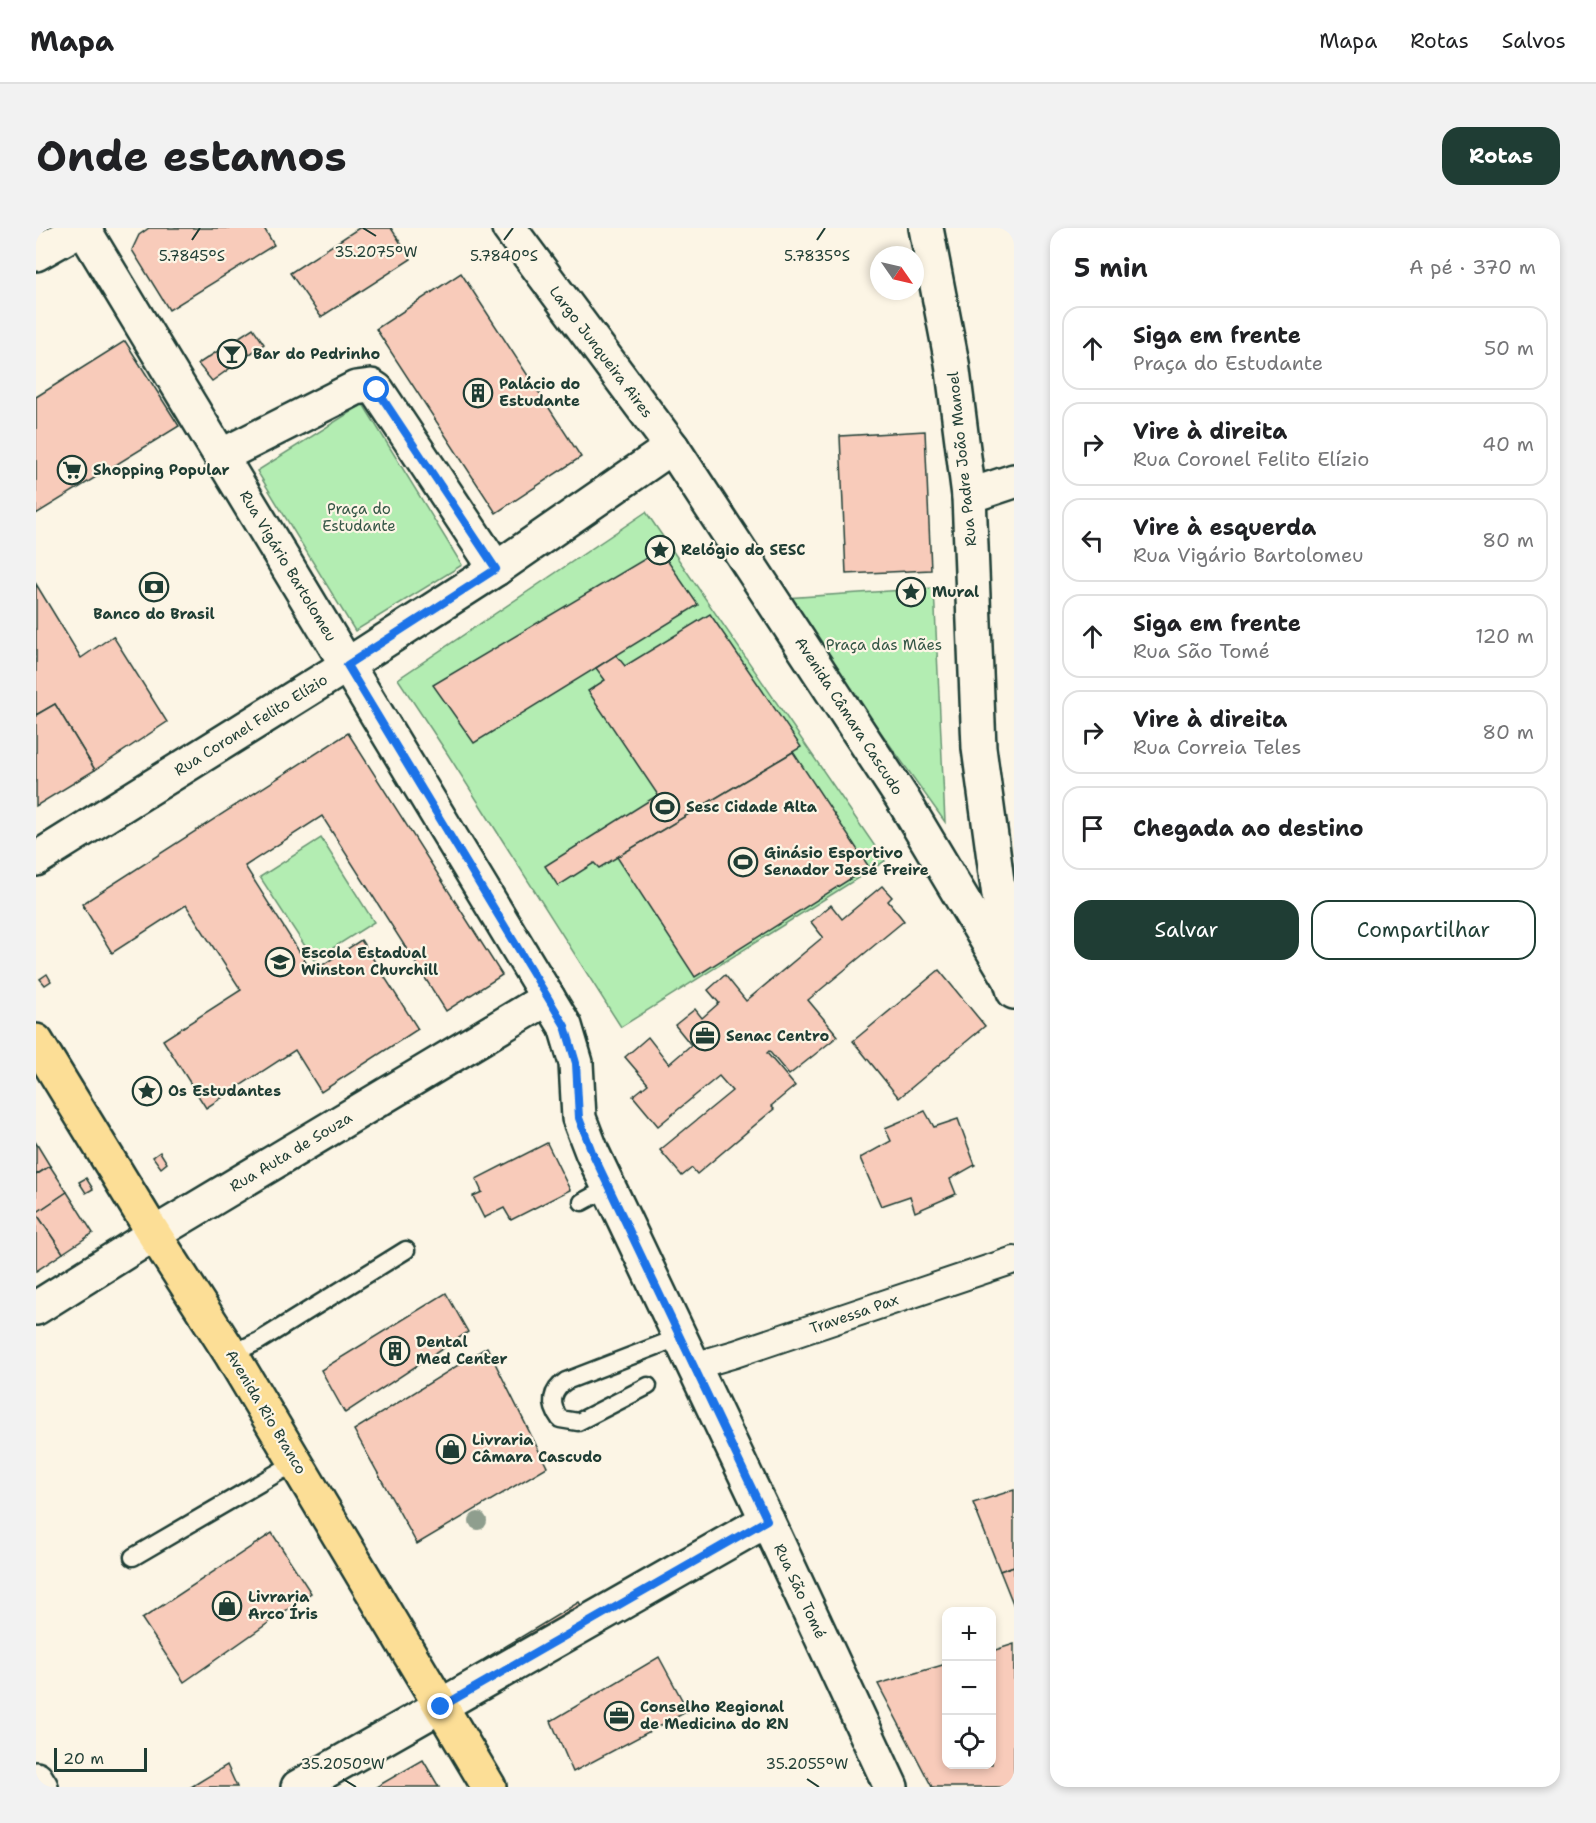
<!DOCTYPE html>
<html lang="pt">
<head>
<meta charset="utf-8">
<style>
	:root { --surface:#fff; --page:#f2f2f2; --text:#202124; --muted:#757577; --line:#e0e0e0; --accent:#1f3d34 }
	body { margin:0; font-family:"Shantell Sans",sans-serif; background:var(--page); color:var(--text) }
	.controls { position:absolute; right:18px; bottom:18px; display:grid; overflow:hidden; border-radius:12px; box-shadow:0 3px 9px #0003 }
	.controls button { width:54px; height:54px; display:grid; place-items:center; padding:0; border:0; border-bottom:2px solid var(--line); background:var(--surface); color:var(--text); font:30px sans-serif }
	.compass { position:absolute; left:834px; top:18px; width:54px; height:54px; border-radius:50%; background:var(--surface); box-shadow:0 3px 9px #0003; rotate:124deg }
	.scale { position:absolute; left:18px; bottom:15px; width:93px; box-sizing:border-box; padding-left:6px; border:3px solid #1f3d34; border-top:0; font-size:16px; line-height:21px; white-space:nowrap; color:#1f3d34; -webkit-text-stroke:4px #fcf5e5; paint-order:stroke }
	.stop { position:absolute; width:18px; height:18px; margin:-14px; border:4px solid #1a73e8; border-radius:50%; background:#fff }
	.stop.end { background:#1a73e8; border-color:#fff; box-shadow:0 2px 6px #0008 }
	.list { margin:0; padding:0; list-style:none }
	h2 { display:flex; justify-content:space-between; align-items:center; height:78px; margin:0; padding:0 24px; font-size:26px }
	h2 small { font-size:20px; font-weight:400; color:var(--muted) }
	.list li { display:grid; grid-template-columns:39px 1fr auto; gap:18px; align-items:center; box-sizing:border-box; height:84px; margin:0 12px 12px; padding:0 12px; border:2px solid var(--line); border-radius:18px }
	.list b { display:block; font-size:22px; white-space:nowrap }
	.list p { margin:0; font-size:20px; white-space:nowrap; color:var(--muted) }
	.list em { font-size:20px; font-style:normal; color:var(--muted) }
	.actions { display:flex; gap:12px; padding:18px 24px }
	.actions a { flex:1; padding:14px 0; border:2px solid var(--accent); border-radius:18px; text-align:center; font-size:21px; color:var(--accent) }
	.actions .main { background:var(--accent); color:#fff }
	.icon { flex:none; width:33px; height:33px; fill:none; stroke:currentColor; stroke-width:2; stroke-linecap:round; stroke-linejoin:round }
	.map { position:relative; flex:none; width:978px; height:1559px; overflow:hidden; border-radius:18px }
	header { display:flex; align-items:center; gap:36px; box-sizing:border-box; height:84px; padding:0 30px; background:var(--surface); border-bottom:2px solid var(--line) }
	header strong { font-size:28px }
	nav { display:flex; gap:33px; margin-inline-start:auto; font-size:21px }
	.intro { display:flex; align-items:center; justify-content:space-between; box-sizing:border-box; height:144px; padding:0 36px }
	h1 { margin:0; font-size:42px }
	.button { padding:15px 27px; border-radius:18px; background:var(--accent); color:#fff; font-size:21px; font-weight:700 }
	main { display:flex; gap:36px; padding:0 36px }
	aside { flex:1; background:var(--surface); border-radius:18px; box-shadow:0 3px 9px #0003 }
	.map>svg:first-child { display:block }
	.green { fill:#b3edb2; stroke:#699573; stroke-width:1.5 }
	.building { fill:#f8cbba; stroke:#1f3d34; stroke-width:1.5 }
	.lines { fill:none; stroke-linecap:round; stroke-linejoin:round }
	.service-casing { stroke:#1f3d34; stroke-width:21 }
	.pedestrian-casing { stroke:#1f3d34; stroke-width:30 }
	.minor-casing { stroke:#1f3d34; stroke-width:38 }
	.tertiary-casing { stroke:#1f3d34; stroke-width:38 }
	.secondary-casing { stroke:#1f3d34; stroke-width:38 }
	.primary-casing { stroke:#1f3d34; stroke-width:38 }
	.service { stroke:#fcf5e5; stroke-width:16 }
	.pedestrian { stroke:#fcf5e5; stroke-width:26 }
	.minor { stroke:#fcf5e5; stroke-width:33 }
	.tertiary { stroke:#fcf5e5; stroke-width:33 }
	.secondary { stroke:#fcf5e5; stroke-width:33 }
	.primary { stroke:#fcde96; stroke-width:33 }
	.tree { fill:#8f9e8e }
	.route { stroke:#1a73e8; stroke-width:8 }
	.ticks { fill:none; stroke:#1f3d34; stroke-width:2 }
	.labels { text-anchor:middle; stroke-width:4.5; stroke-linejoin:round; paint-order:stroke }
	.street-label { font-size:15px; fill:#1f3d34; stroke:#fcf5e5 }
	.poi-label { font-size:15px; font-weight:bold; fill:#1f3d34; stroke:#fcf5e5; text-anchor:start }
	.park-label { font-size:15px; fill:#355747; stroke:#fcf5e5 }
	.ticks-label { font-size:15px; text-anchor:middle; fill:#1f3d34; stroke:#fcf5e5; stroke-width:4.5; stroke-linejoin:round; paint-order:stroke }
</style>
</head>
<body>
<header>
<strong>Mapa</strong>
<nav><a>Mapa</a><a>Rotas</a><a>Salvos</a></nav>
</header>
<div class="intro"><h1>Onde estamos</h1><a class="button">Rotas</a></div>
<main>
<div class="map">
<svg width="978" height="1559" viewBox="0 0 978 1559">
	<rect width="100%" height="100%" fill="#fcf5e5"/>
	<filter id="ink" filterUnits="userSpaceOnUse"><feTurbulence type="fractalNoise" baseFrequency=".0167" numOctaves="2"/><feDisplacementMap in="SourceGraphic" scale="12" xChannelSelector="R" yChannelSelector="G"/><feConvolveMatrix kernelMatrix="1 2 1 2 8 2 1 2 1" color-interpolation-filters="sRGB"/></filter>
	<g filter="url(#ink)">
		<g class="green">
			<polygon points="327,176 426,337 319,403 221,243"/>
			<polygon points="610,284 849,633 585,799 411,525 362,451"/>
			<polygon points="898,360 909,594 749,370"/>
			<polygon points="285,610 338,694 278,732 224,649"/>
		</g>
		<g class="building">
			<polygon points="113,0 228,0 238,17 133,82 96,22 103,7"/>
			<polygon points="323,0 355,0 375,31 285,89 254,45"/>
			<polygon points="425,45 545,229 460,285 340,101"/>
			<polygon points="217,100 228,116 176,153 162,136"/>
			<polygon points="89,113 143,198 0,286 0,169"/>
			<polygon points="889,203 895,342 810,346 804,208"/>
			<polygon points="624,322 662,377 438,515 397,457"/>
			<polygon points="0,356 45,430 77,408 131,494 59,542 19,476 0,487"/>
			<polygon points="674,386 765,519 563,640 558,635 522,658 509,638 622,567 552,463 569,452 560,440 580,427 589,438"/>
			<polygon points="19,476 59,542 0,578 0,487"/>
			<polygon points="312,505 466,747 410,783 286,588 209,638 276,744 325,712 382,801 285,864 259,822 170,880 127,812 205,762 150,677 76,725 46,676"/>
			<polygon points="757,524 833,639 659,749 581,629"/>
			<polygon points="846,658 856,669 852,673 868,693 772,772 802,808 753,847 733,823 731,825 759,858 735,878 738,881 661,946 656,940 646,948 624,922 696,863 683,848 622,898 597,868 612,856 589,829 612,809 633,836 655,817 639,797 659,781 666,790 683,775 672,762 689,747 710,773 787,709 775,694 795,677 806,691"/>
			<polygon points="903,742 949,798 863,870 817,813"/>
			<polygon points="11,746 15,753 9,757 4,751"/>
			<polygon points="889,883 898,899 922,891 939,937 914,951 920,966 879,984 874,968 845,978 824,930 855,913 849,900"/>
			<polygon points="0,915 14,938 0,947"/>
			<polygon points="511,915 534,962 475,992 468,980 448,990 437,968 446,964 440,951"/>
			<polygon points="124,924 131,935 125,940 117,929"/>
			<polygon points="14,938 31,964 0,985 0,947"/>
			<polygon points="50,950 57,961 50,965 43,954"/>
			<polygon points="31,964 57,1005 27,1025 0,985"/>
			<polygon points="0,985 27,1025 0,1043"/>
			<polygon points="410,1065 432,1104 309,1185 285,1142"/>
			<polygon points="451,1119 511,1239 381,1316 318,1202"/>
			<polygon points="978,1262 978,1338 964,1343 937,1275"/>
			<polygon points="236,1305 275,1365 148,1454 106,1391"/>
			<polygon points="978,1338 978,1378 964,1343"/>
			<polygon points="543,1374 552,1389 456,1445 447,1432"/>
			<polygon points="978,1416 978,1559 896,1559 842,1456 910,1436 910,1536 956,1536 956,1423"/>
			<polygon points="623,1429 652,1483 537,1544 515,1493"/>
			<polygon points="387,1532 403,1559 340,1559"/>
			<polygon points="191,1537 201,1559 155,1559"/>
		</g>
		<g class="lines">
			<g class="service-casing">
				<g id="service">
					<polyline points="546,974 572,960"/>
					<polyline points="195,1126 223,1113 370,1022"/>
					<path d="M612,1158l-70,36 -18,-3c-11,-15 -9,-28 6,-38l114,-44"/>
					<polyline points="97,1329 260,1234"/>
				</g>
			</g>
			<g class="pedestrian-casing">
				<polyline id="pedestrian" points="658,1138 699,1126 978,1032"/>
			</g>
			<g class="minor-casing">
				<g id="minor">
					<polyline points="185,228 320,160 335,158 341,162 460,341"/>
					<polyline points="933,268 978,253"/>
					<polyline points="0,631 311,437 460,341 636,219"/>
					<polyline points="0,1080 118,1006 512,770"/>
				</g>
			</g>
			<g class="tertiary-casing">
				<g id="tertiary">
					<polyline points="47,0 529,798 540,835 543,890 556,924 731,1292 855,1559"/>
					<polyline points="0,1551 5,1559"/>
					<polyline points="262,1559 731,1292"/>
				</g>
			</g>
			<g class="secondary-casing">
				<g id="secondary">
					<polyline points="473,0 636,219 866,570 974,751 978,764"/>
					<polyline points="890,0 916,135 933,268 943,520 972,734"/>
					<polyline points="0,26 46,0"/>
				</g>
			</g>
			<g class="primary-casing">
				<polyline id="primary" points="0,813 118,1006 195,1126 453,1559"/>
			</g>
			<use href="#service" class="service"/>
			<use href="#pedestrian" class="pedestrian"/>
			<use href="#minor" class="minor"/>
			<use href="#tertiary" class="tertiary"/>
			<use href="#secondary" class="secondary"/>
			<use href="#primary" class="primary"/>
		</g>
		<circle class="tree" cx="442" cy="1293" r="9"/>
	</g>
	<g class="lines" filter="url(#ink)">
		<polyline class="route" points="341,162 460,341 311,437 529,798 540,835 543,890 556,924 731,1292 405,1479"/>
	</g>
	<path class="ticks" d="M327,0l13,8M156,12l8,-12M468,12l9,-12M781,12l8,-12M307,1551l13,8M771,1551l12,8"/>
	<defs>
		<g id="bar-ring" transform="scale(1.5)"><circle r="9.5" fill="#fcf5e5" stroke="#1f3d34" stroke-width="1.5"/><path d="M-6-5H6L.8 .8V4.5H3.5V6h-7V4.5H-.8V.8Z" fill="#1f3d34"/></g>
		<g id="building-ring" transform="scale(1.5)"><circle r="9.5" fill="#fcf5e5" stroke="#1f3d34" stroke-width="1.5"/><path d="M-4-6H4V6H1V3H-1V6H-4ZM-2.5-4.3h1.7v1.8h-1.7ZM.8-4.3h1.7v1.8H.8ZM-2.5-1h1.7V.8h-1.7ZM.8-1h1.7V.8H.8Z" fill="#1f3d34"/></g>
		<g id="supermarket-ring" transform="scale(1.5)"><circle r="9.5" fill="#fcf5e5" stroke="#1f3d34" stroke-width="1.5"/><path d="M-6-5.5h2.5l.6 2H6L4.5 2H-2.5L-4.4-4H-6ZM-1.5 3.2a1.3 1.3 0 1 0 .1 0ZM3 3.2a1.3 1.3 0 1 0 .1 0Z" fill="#1f3d34"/></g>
		<g id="sight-ring" transform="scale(1.5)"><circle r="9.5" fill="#fcf5e5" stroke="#1f3d34" stroke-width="1.5"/><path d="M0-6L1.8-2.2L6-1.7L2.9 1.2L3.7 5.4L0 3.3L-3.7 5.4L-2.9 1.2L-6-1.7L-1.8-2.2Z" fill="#1f3d34"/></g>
		<g id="bank-ring" transform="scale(1.5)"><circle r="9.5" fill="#fcf5e5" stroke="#1f3d34" stroke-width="1.5"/><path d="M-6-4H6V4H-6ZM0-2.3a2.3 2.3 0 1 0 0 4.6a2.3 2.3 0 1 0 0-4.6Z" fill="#1f3d34"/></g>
		<g id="stadium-ring" transform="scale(1.5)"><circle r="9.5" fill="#fcf5e5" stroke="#1f3d34" stroke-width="1.5"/><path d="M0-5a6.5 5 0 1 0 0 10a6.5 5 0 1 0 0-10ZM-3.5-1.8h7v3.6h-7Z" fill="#1f3d34"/></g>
		<g id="school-ring" transform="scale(1.5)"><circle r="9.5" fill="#fcf5e5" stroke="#1f3d34" stroke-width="1.5"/><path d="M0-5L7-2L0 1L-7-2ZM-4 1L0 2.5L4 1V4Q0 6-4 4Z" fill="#1f3d34"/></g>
		<g id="office-ring" transform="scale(1.5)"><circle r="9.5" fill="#fcf5e5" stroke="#1f3d34" stroke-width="1.5"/><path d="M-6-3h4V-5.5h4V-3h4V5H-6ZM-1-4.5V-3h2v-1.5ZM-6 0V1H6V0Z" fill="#1f3d34"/></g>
		<g id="shop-ring" transform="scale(1.5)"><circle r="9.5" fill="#fcf5e5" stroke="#1f3d34" stroke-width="1.5"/><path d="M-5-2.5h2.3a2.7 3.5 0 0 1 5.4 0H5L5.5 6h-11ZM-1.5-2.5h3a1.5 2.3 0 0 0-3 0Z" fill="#1f3d34"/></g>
	</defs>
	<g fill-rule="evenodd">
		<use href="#bar-ring" x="196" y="126"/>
		<use href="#building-ring" x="442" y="165"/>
		<use href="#supermarket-ring" x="36" y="242"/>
		<use href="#sight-ring" x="624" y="322"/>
		<use href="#bank-ring" x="118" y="359"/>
		<use href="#sight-ring" x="875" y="364"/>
		<use href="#stadium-ring" x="629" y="579"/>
		<use href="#stadium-ring" x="707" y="634"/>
		<use href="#school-ring" x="244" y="734"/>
		<use href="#office-ring" x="669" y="808"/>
		<use href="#sight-ring" x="111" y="863"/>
		<use href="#building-ring" x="359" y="1123"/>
		<use href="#shop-ring" x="415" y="1221"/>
		<use href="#shop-ring" x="191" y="1378"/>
		<use href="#office-ring" x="583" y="1488"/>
	</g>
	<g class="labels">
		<g class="street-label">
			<text transform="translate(565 124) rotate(53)" y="5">Largo Junqueira Aires</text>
			<text transform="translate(926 231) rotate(-96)" y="5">Rua Padre João Manoel</text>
			<text transform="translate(252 338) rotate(59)" y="5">Rua Vigário Bartolomeu</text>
			<text transform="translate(813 488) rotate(57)" y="5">Avenida Câmara Cascudo</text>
			<text transform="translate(215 497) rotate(-32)" y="5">Rua Coronel Felito Elízio</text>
			<text transform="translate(255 924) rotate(-31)" y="5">Rua Auta de Souza</text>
			<text transform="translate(818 1086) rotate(-19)" y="5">Travessa Pax</text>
			<text transform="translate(230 1184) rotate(59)" y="5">Avenida Rio Branco</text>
			<text transform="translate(764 1363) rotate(65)" y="5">Rua São Tomé</text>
		</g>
		<g class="poi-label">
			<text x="217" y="131">Bar do Pedrinho</text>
			<text x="463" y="161">Palácio do<tspan x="463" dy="17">Estudante</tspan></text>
			<text x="57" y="247">Shopping Popular</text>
			<text x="645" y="327">Relógio do SESC</text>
			<text x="896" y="369">Mural</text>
			<text x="118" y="391" text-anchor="middle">Banco do Brasil</text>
			<text x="650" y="584">Sesc Cidade Alta</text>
			<text x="728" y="630">Ginásio Esportivo<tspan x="728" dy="17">Senador Jessé Freire</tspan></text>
			<text x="265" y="730">Escola Estadual<tspan x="265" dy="17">Winston Churchill</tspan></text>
			<text x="690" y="813">Senac Centro</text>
			<text x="132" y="868">Os Estudantes</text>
			<text x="380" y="1119">Dental<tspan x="380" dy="17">Med Center</tspan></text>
			<text x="436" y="1217">Livraria<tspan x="436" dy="17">Câmara Cascudo</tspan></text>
			<text x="212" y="1374">Livraria<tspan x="212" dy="17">Arco Íris</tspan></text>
			<text x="604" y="1484">Conselho Regional<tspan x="604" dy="17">de Medicina do RN</tspan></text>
		</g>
		<g class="park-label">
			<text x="323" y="286">Praça do<tspan x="323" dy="17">Estudante</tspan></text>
			<text x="848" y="422">Praça das Mães</text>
		</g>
	</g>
	<g class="ticks-label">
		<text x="340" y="29">35.2075°W</text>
		<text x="156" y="33">5.7845°S</text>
		<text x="468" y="33">5.7840°S</text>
		<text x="781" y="33">5.7835°S</text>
		<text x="307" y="1541">35.2050°W</text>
		<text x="771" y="1541">35.2055°W</text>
	</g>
</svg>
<div class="controls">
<button>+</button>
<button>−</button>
<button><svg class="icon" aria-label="locate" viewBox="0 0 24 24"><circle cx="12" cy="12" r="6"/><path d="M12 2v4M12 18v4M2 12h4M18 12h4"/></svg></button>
</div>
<svg class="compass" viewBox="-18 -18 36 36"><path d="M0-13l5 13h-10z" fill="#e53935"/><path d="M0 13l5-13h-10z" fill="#757577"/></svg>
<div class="scale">20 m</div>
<div class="stop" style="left:341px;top:162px"></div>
<div class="stop end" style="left:405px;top:1479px"></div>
</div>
<aside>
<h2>5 min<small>A pé · 370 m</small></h2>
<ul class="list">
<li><svg class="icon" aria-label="ahead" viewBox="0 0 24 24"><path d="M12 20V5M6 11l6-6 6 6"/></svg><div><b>Siga em frente</b><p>Praça do Estudante</p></div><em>50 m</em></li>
<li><svg class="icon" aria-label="right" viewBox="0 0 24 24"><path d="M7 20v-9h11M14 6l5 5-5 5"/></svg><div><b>Vire à direita</b><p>Rua Coronel Felito Elízio</p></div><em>40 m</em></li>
<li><svg class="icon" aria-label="left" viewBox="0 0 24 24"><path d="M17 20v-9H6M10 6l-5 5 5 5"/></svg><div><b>Vire à esquerda</b><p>Rua Vigário Bartolomeu</p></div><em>80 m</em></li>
<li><svg class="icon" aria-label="ahead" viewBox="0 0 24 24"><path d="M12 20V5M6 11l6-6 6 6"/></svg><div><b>Siga em frente</b><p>Rua São Tomé</p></div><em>120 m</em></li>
<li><svg class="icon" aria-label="right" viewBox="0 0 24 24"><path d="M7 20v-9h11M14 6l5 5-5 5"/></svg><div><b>Vire à direita</b><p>Rua Correia Teles</p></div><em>80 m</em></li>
<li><svg class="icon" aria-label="arrive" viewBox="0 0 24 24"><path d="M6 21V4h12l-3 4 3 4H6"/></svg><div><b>Chegada ao destino</b></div></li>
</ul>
<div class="actions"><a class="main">Salvar</a><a>Compartilhar</a></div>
</aside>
</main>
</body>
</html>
